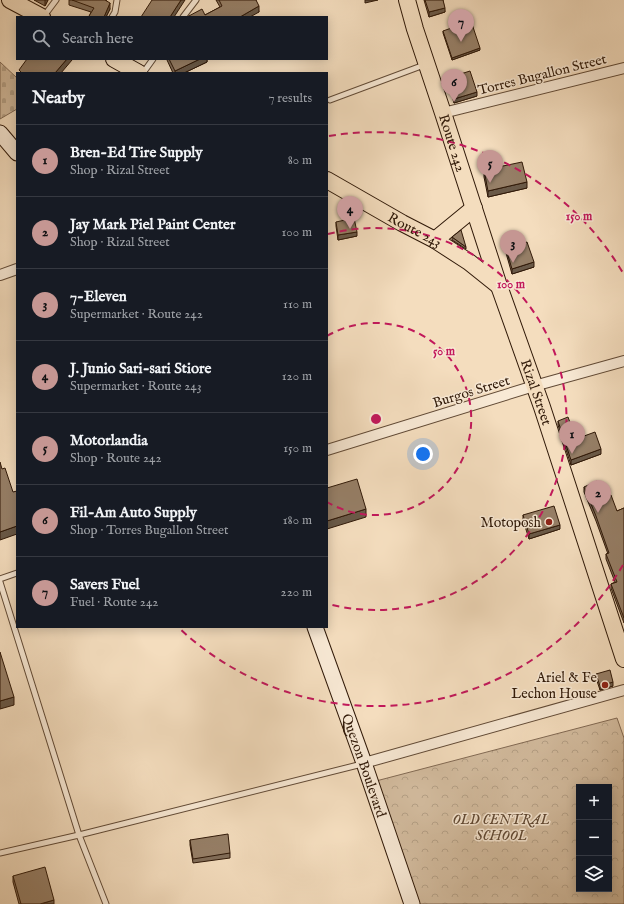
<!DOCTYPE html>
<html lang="en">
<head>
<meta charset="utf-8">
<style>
	:root { --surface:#171b24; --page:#20242c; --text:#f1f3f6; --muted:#9ea1a6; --line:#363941; --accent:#c59692 }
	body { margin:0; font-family:"IM FELL English",serif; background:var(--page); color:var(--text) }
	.controls { position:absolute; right:12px; bottom:12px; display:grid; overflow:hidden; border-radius:0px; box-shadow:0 2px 10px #0003 }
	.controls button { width:36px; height:36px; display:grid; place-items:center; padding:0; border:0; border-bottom:1px solid var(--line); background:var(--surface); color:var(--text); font:20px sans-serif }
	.you { position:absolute; left:423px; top:454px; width:14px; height:14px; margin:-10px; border:3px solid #fff; border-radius:50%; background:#1a73e8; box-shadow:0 0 0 6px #1a73e833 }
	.badge { display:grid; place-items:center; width:26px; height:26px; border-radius:50%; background:var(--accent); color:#111; font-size:13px; font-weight:700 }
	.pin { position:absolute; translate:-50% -33px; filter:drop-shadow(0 1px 2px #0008) }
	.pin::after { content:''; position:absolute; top:21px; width:14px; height:12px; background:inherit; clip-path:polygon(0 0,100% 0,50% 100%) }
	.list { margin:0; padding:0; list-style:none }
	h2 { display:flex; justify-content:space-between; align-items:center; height:52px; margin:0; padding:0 16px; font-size:17px }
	h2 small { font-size:13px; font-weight:400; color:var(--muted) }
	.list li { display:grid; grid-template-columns:26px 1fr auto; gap:12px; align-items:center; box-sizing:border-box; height:72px; padding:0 16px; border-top:1px solid var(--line) }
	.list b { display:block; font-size:15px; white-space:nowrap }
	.list p { margin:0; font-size:13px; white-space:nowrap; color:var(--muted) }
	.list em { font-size:13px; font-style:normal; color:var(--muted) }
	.icon { flex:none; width:22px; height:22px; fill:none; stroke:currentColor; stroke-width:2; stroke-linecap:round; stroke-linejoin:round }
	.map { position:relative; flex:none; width:624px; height:904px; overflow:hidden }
	.search { position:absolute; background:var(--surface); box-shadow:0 2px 10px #0003; left:16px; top:16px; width:312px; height:44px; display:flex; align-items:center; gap:10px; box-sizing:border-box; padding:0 14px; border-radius:0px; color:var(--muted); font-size:15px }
	.panel { position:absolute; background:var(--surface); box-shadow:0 2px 10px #0003; left:16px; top:72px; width:312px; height:556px; border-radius:0px }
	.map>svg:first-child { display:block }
	.forest { fill:url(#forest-crowns); stroke:#826a54; fill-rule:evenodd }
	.cemetery { fill:url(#cemetery-stones); stroke:#826a54 }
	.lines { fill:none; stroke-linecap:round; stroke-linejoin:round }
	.lane-casing { stroke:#614a36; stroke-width:7 }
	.street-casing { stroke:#614a36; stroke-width:12 }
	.secondary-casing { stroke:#301908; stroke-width:17 }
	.primary-casing { stroke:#301908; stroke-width:18 }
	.lane { stroke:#f8e9d5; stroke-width:5 }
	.street { stroke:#f8e9d5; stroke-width:10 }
	.secondary { stroke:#f8e9d5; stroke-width:15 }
	.primary { stroke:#f4ddbe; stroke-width:16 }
	.wall { fill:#816d59; stroke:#301908 }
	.shaded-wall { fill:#695948; stroke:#301908 }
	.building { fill:#967f67; stroke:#301908 }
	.ring { fill:none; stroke:#c2185b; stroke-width:2; stroke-dasharray:7 5 }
	.poi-dot { fill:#8f2418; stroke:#f8e9d5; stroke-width:1.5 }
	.labels { text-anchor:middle; stroke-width:3; stroke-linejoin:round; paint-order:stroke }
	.street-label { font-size:14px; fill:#301908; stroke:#f8e9d5 }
	.poi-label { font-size:14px; fill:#301908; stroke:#f8e9d5; text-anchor:end }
	.park-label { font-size:14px; font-style:italic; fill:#614a35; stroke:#f8e9d5 }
	.centre { fill:#c2185b; stroke:#f8e9d5; stroke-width:2 }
	.ring-label { font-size:12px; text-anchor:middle; font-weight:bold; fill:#c2185b; stroke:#f8e9d5; stroke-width:3; stroke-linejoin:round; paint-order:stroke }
</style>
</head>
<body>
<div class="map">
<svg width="624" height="904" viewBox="0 0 624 904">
	<defs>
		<pattern id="forest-crowns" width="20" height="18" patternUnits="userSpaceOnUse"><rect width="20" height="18" fill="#d3bc9f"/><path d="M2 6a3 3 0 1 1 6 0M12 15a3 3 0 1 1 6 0" fill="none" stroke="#b5a187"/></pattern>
		<pattern id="cemetery-stones" width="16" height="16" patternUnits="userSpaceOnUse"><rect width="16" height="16" fill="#d3bc9f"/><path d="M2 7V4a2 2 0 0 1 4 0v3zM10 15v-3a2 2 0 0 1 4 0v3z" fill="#b5a187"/></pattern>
	</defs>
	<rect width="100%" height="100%" fill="#f4ddbe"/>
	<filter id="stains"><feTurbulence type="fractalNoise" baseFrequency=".005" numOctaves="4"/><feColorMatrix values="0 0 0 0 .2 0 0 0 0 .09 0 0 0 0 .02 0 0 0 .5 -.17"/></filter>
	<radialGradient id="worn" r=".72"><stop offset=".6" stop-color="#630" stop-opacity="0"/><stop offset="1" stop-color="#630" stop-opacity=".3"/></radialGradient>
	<path class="forest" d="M617,718l7,20v166h-206l-42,-123zM579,787h30v102h-30z"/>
	<polygon class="cemetery" points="0,62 17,78 17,109 0,119"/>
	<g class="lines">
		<g class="lane-casing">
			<g id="lane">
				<polyline points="44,16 56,0"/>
				<polyline points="112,17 115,12 117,0"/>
				<polyline points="183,17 196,0"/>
				<polyline points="143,73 153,59"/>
				<polyline points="330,100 424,65"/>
				<polyline points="0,579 17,573"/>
				<polyline points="0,582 79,835 106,904"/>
				<polyline points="0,853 79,835 362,764"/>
			</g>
		</g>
		<g class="street-casing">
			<g id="street">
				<polyline points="443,113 624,68"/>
				<polyline points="0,275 17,269"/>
				<polyline points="327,450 534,386 624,361"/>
				<polyline points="364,763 624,690"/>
			</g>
		</g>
		<g class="secondary-casing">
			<g id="secondary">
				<polyline points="0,133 17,153"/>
				<path id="s1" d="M315,627l49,136 48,141"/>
			</g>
		</g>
		<g class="primary-casing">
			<g id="primary">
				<polyline points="10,0 42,17"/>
				<path id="s2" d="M407,0l8,29 28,84 56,173 43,121 82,252"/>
				<polyline points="114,59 139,73"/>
				<path id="s3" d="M327,180l75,43 33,17 34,22 30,24"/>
				<polyline points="435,240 474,208"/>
			</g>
		</g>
		<use href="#lane" class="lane"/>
		<use href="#street" class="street"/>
		<use href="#secondary" class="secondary"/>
		<use href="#primary" class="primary"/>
	</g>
	<g class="wall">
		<polygon points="34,0 48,0 45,6"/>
		<polygon points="69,0 107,0 106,1 110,9 106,17 89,17 91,12 69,5"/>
		<polygon points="216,0 256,0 259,12 205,15 220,7"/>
		<polygon points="424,0 443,0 445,12 429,17"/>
		<polygon points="443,31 480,50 452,60 443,33"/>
		<polygon points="166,59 207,59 207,62 184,73 173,73 167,60"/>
		<polygon points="448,78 477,96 454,103 448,82"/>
		<polygon points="484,170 527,188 488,197 484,177"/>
		<polygon points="336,222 357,236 338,240 336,226"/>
		<polygon points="452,237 466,247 466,249 452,240"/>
		<polygon points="506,249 534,267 512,274 506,253"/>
		<polygon points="558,421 576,439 601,454 571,465 558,425"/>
		<polygon points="584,487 604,497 617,511 624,508 624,623 611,588 611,584 615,582 606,559 606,554 608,554 596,521 584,492"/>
		<polygon points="523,515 560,529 529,539 523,520"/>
		<polygon points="596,674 613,686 600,690 596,678"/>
		<polygon points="190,840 230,853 230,858 193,863 190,845"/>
		<polygon points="13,876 54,904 19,904 13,882"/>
	</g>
	<g class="shaded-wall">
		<polygon points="45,0 48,0 45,6"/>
		<polygon points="181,0 185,0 174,17 170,17"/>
		<polygon points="365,0 378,0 365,3"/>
		<polygon points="110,3 110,9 106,17 104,17"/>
		<polygon points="259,6 259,12 250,17 240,17"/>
		<polygon points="445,8 445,12 429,17 429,12"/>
		<polygon points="480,48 480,50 452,60 452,58"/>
		<polygon points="67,59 72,59 72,60 61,73 55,73"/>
		<polygon points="200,59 207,59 207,62 184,73 175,73 175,71"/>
		<polygon points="477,92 477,96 454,103 454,99"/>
		<polygon points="527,182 527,188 488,197 488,191"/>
		<polygon points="357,232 357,236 338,240 338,235"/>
		<polygon points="534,262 534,267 512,274 512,269"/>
		<polygon points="601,449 601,454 571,465 571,460"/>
		<polygon points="366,509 366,517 327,529 327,521"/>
		<polygon points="560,525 560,529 529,539 529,534"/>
		<polygon points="17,526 17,534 0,540 0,532"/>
		<polygon points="613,682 613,686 600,690 600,686"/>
		<polygon points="14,697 14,705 0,709 0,701"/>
		<polygon points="54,900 54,904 40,904"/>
	</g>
	<g class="building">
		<polygon points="72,0 105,0 110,3 104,17 90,17 89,16 94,8"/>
		<polygon points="152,0 181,0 170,17 141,17"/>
		<polygon points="219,0 256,0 259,6 240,17 187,17 202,9 205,15 222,6"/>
		<polygon points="425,0 443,0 445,8 429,12"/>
		<polygon points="471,21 480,48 452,58 443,31"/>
		<polygon points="27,59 67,59 55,73 22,73 19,70"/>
		<polygon points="169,59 200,59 175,71"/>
		<polygon points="470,71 477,92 454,99 448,78"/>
		<polygon points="522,162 527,182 488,191 484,170"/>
		<polygon points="354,218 357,232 338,235 336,222"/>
		<polygon points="461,230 466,247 452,237"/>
		<polygon points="527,242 534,262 512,269 506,249"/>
		<polygon points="568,417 576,439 595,432 601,449 571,460 558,421"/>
		<polygon points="0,462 2,469 5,468 13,492 17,491 17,526 0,532"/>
		<polygon points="357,479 366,509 327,521 327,488"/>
		<polygon points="597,481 604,497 611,495 617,511 624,508 624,618 611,584 617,582 606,554 609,553 596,516 584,487"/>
		<polygon points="554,506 560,525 529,534 523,515"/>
		<polygon points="0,652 14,697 0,701"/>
		<polygon points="610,670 613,682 600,686 596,674"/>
		<polygon points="228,834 230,853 193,859 190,840"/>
		<polygon points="45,867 54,900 40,904 21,904 13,876"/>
	</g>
	<g class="ring">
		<path d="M327 336A96 96 0 1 1 327 502"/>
		<path d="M328 234A191 191 0 1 1 328 604"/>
		<path d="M623 565A287 287 0 0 1 178 627M329 136A287 287 0 0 1 623 273"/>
	</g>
	<g class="poi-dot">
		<circle cx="549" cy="522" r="4"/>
		<circle cx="605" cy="685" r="4"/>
	</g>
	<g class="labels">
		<g class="street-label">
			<text transform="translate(542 74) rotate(-14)" y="5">Torres Bugallon Street</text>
			<text dy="5" stroke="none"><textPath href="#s2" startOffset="150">Route 242</textPath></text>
			<text dy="5" stroke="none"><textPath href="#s3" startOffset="101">Route 243</textPath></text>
			<text transform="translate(471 391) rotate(-17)" y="5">Burgos Street</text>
			<text dy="5" stroke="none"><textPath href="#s2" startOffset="413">Rizal Street</textPath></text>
			<text dy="5" stroke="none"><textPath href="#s1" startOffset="147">Quezon Boulevard</textPath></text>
		</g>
		<g class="poi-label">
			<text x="541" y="527">Motoposh</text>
			<text x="597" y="682">Ariel &amp; Fe<tspan x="597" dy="16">Lechon House</tspan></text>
		</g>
		<g class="park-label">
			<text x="501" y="824">OLD CENTRAL<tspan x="501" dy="16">SCHOOL</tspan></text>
		</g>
	</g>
	<circle cx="376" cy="419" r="6" class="centre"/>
	<g class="ring-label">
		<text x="579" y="220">150 m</text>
		<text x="511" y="288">100 m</text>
		<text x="444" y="355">50 m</text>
	</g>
	<rect width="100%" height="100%" filter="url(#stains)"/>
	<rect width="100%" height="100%" fill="url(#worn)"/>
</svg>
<div class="controls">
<button>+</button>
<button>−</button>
<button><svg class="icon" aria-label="layers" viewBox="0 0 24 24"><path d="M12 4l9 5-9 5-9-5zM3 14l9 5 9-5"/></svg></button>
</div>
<div class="you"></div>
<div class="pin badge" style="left:572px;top:454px">1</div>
<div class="pin badge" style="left:598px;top:513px">2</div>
<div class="pin badge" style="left:513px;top:263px">3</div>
<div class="pin badge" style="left:350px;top:229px">4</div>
<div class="pin badge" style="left:490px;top:183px">5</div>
<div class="pin badge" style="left:454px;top:102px">6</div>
<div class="pin badge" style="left:461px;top:42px">7</div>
<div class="search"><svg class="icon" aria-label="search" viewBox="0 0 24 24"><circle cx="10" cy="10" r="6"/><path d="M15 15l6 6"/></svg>Search here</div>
<section class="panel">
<h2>Nearby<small>7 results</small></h2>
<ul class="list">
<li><span class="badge">1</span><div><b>Bren-Ed Tire Supply</b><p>Shop · Rizal Street</p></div><em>80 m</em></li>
<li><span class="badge">2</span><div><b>Jay Mark Piel Paint Center</b><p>Shop · Rizal Street</p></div><em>100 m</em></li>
<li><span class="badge">3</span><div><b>7-Eleven</b><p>Supermarket · Route 242</p></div><em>110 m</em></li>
<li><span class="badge">4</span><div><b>J. Junio Sari-sari Stiore</b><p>Supermarket · Route 243</p></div><em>120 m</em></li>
<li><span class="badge">5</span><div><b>Motorlandia</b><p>Shop · Route 242</p></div><em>150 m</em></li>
<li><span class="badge">6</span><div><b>Fil-Am Auto Supply</b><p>Shop · Torres Bugallon Street</p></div><em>180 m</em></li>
<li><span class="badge">7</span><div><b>Savers Fuel</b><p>Fuel · Route 242</p></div><em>220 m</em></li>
</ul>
</section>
</div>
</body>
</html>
